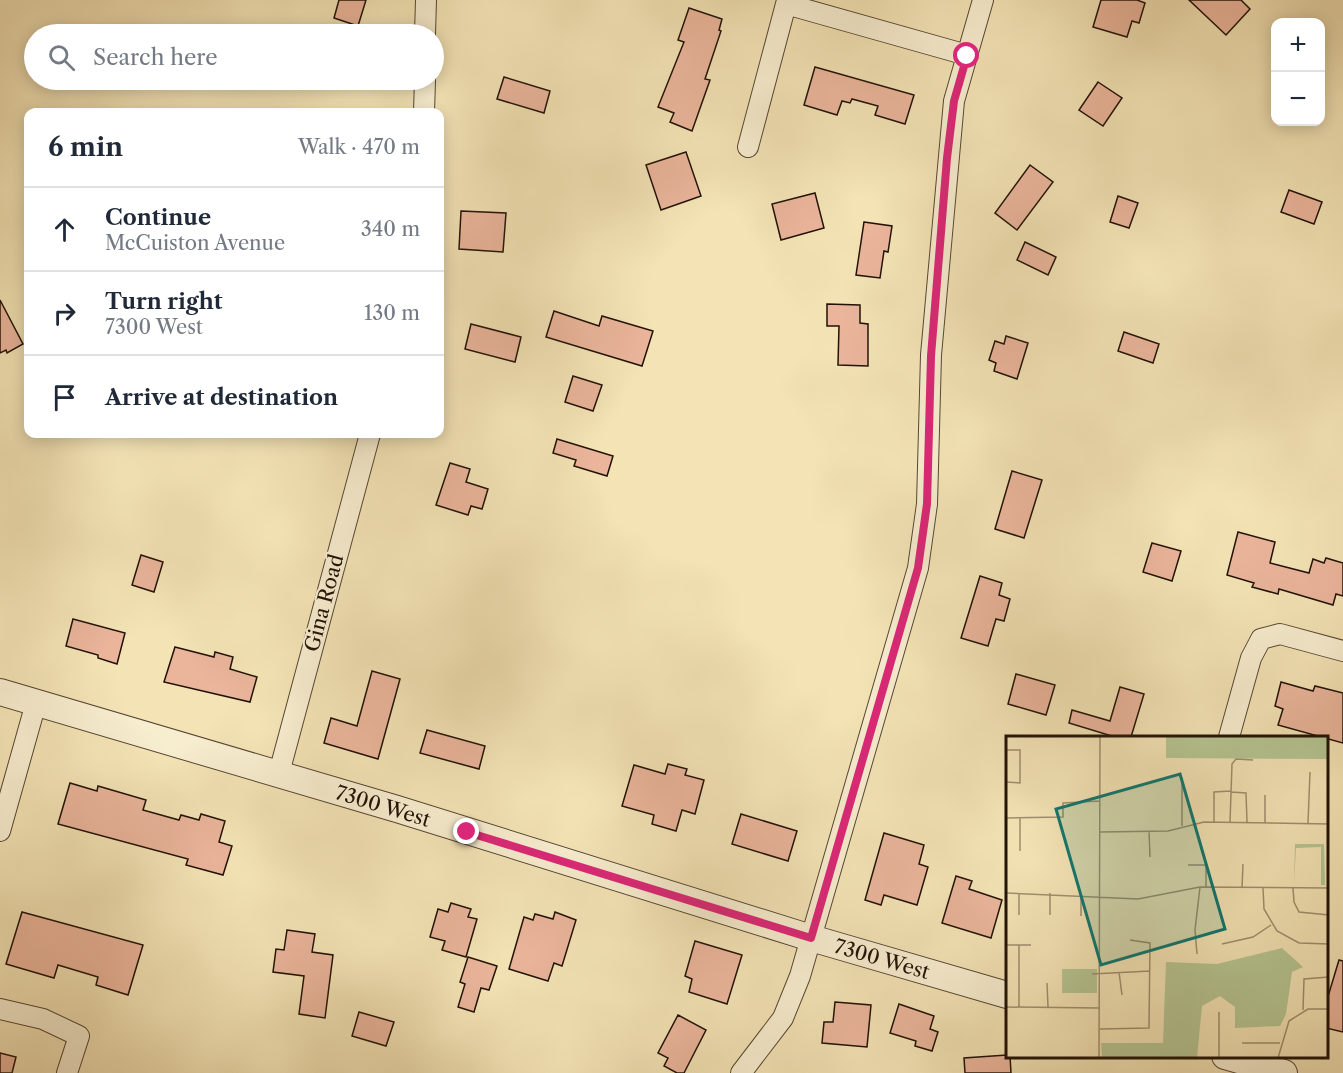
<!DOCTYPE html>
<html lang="en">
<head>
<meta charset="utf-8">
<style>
	:root { --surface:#fff; --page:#f2f2f3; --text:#1f2937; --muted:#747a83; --line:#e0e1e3 }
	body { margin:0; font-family:"Libre Caslon Text",serif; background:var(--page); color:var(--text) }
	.controls { position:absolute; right:18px; top:18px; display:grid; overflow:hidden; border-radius:12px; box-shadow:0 3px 15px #0003 }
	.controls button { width:54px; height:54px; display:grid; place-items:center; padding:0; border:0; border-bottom:2px solid var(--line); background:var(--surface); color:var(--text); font:30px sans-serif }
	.stop { position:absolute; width:18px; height:18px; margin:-14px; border:4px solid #db2777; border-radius:50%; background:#fff }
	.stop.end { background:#db2777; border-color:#fff; box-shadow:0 2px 6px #0008 }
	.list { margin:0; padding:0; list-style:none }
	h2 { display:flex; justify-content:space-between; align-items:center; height:78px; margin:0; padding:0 24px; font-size:26px }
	h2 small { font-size:20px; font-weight:400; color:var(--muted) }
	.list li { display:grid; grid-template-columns:39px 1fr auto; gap:18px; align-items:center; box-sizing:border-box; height:84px; padding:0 24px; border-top:2px solid var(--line) }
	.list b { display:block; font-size:22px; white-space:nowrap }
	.list p { margin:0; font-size:20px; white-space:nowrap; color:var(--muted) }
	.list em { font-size:20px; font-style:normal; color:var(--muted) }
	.icon { flex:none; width:33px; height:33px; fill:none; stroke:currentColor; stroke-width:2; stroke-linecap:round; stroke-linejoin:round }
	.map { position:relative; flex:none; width:1343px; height:1073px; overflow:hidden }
	.search { position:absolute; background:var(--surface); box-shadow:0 3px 15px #0003; left:24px; top:24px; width:420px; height:66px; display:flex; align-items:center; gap:15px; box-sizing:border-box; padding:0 21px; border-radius:33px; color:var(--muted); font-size:22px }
	.panel { position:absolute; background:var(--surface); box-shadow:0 3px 15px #0003; left:24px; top:108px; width:420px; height:330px; border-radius:12px }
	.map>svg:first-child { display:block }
	.building { fill:#eab59b; stroke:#211207; stroke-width:1.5 }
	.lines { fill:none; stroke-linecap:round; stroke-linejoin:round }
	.minor-casing { stroke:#564632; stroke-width:22 }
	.tertiary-casing { stroke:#564632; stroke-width:28 }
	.minor { stroke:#f7edcf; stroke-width:20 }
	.tertiary { stroke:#f7edcf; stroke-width:26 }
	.route { stroke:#db2777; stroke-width:8 }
	.labels { text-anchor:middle; stroke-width:4.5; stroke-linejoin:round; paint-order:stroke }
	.street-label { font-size:20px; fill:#211207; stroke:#f7edcf }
	.inset-road { fill:none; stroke:#9f8f6f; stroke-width:1.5 }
	.view { fill:#0f766e; fill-opacity:0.15; stroke:#0f766e; stroke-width:3 }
	.inset-edge { fill:none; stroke:#211207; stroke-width:3 }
</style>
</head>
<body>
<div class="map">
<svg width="1343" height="1073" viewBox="0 0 1343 1073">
	<rect width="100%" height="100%" fill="#f3e3b5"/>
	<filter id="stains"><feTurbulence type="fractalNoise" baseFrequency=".00333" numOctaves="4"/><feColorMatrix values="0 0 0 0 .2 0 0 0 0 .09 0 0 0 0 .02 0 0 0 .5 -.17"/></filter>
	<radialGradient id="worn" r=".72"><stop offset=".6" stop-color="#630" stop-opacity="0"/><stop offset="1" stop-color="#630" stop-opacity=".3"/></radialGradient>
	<g class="building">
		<polygon points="339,0 366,0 358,26 334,18"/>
		<polygon points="1101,0 1137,0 1145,3 1139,23 1132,21 1127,37 1093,27"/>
		<polygon points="1189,0 1241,0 1250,9 1226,35"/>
		<polygon points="689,8 722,19 719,30 721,31 705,79 710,80 692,131 670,122 674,113 658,107 684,42 678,40"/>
		<polygon points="815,67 914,95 905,124 875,115 878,106 852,99 850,103 842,101 837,115 804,105"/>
		<polygon points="504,77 550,91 544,113 497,99"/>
		<polygon points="1098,82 1122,98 1103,126 1079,110"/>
		<polygon points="686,152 701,196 661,210 646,165"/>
		<polygon points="1030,165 1053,182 1017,230 995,213"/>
		<polygon points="1289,190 1322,202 1314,224 1281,212"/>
		<polygon points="815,193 824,228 781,240 772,204"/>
		<polygon points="1118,196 1138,203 1129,228 1110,222"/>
		<polygon points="461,211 506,213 503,252 459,249"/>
		<polygon points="864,222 892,226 888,252 884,251 880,278 856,275"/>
		<polygon points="1025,242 1056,257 1048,275 1017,260"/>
		<polygon points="0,300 23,344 7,353 6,350 0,353"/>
		<polygon points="827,304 860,305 860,323 868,324 868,366 838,365 839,326 827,326"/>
		<polygon points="554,311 599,326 602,316 653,331 642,366 546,337"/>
		<polygon points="471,324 521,337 515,362 465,349"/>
		<polygon points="1124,332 1159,344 1153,363 1118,351"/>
		<polygon points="1006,336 1028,343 1017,379 994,371 996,363 989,360 995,341 1004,344"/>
		<polygon points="573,376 602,385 593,411 565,402"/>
		<polygon points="557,439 613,456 607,476 574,466 576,460 553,453"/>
		<polygon points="450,463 470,469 466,482 488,489 482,509 471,506 468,515 436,505"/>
		<polygon points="1012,471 1042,480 1024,538 995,529"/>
		<polygon points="1238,532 1275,542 1270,563 1309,573 1313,559 1324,563 1326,558 1343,563 1343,596 1336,594 1333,605 1279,589 1278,594 1252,587 1254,583 1227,575"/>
		<polygon points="1152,543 1181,551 1172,581 1143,572"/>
		<polygon points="141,555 163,562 154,592 132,585"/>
		<polygon points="980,576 1002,583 999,595 1010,599 1004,621 996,619 988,646 961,638"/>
		<polygon points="73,619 125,633 117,664 98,658 98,655 66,646"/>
		<polygon points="175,647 214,657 215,652 233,657 230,669 257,677 250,702 164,682"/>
		<polygon points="372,671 400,679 378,759 324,743 331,718 357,726"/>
		<polygon points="1016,674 1055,685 1046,715 1008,704"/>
		<polygon points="1281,682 1313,691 1315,686 1343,693 1343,743 1278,725 1283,709 1275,706"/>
		<polygon points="1120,687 1144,694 1131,737 1115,737 1069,723 1072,710 1110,721"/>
		<polygon points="427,730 485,746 479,769 420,753"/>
		<polygon points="668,764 687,769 685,775 704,780 695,814 682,810 676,831 652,824 654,815 622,806 634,765 665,774"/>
		<polygon points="70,783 97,791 98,786 146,800 143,810 179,820 181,815 199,820 201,814 225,821 219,842 232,846 223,875 186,865 188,859 58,824"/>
		<polygon points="741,814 797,831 788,861 732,844"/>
		<polygon points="884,833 924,845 919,864 928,867 917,905 884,895 881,905 865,900"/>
		<polygon points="956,876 972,881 969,889 1002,900 991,938 942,923"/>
		<polygon points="451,903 471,909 468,917 477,919 466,957 442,950 445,941 430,937 438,909 448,912"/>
		<polygon points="22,912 143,945 128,995 96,985 98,977 58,965 54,978 6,964"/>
		<polygon points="555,912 576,920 562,966 554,963 548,981 509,969 524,917 533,920 535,914 553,919"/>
		<polygon points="287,930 315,934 312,952 333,955 325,1018 299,1014 304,976 273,972 276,949 284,950"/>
		<polygon points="695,941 742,955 727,1004 689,992 692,979 685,976"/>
		<polygon points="468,957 497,966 489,990 481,988 474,1012 458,1007 465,984 460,982"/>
		<polygon points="1339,960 1343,961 1343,1032 1326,1028 1326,1003"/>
		<polygon points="835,1002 871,1005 867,1047 822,1043 824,1022 833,1022"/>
		<polygon points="899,1004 934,1016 930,1029 938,1032 932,1051 915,1046 916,1041 890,1033"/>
		<polygon points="359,1012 394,1022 386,1046 352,1036"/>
		<polygon points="678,1015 706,1030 684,1073 677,1073 664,1066 668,1058 658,1053"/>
		<polygon points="0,1053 16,1057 12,1073 0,1073"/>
		<polygon points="1007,1055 1010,1056 1011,1073 965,1073 964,1058"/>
	</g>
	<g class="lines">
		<g class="minor-casing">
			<g id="minor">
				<polyline points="425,34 426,0"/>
				<polyline points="424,112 425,80"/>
				<polyline points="748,147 786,4 967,55"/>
				<polyline points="1229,737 1251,658 1261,639 1280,634 1343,651"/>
				<polyline points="279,773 370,434"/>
				<polyline points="0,831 36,703"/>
				<polyline points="0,1009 43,1019 79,1036 67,1073"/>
				<polyline points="741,1073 783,1018 800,976 918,568 927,504 931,355 954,101 983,0"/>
			</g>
		</g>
		<g class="tertiary-casing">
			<g id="tertiary">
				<polyline points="0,692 397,809 811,938 1007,995"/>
				<polyline points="1225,1056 1284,1073"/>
			</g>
		</g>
		<use href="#minor" class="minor"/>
		<use href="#tertiary" class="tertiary"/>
	</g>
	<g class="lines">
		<polyline class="route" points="467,832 811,938 918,568 927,504 931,356 947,158 954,101 967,56"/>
	</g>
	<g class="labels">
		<g class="street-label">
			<text transform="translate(324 603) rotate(-75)" y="7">Gina Road</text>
			<text transform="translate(383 806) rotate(17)" y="7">7300 West</text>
			<text transform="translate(882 959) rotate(16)" y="7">7300 West</text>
		</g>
	</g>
	<g transform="translate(1006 736)">
		<rect width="322" height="322" fill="#f3e3b5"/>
		<path d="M160,0h162v23l-162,-1zM289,108h29l1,41h-4v-38l-25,1 -2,37zM276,212l21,19 -11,5 -6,42 -6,12 -45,2v-21l-15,-11 -18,10 -5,52h-95l-1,-15h62l3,-81 51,2zM56,233h35v24h-35z" fill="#b5c592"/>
		<path class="inset-road" d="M0,14h14v33l-14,-1M176,42v48M225,56l15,1 1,29M0,82l57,-1v-14l37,-2M14,82v33M208,86v-30l17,-1M224,86l2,-58 4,-5 17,1M259,87v-28M302,87l2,-51M143,95l1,26M94,96l68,-1 36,-9 125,2M182,129h18v22M236,152l1,-24M257,152l1,21 13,22 22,12 30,1M287,152l1,14 5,10 30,3M0,157l132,6 62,-12 129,1M13,179v-22M44,179v-22M75,180v-21M216,208l31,-7 18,-12M0,209h25M191,218l-2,-24 5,-43M113,236l3,23M86,238l58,-3M41,247l1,24M0,271l93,1M13,271v-62M297,274l1,-31 25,-2M213,276v46M94,293l49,-1 1,-85 -20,-3M236,307h38M93,322l1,-322M272,322l11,-37 19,-12h21"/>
		<path class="view" d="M174,38l45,155 -124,36 -45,-156z"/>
		<rect width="322" height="322" class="inset-edge"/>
	</g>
	<rect width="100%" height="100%" filter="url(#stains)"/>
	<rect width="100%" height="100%" fill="url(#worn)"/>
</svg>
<div class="controls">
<button>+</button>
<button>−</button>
</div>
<div class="stop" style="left:967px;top:56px"></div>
<div class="stop end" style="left:467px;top:832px"></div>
<div class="search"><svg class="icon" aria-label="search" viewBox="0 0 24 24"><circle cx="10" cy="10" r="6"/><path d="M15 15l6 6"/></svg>Search here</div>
<section class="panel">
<h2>6 min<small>Walk · 470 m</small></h2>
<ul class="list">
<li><svg class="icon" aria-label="ahead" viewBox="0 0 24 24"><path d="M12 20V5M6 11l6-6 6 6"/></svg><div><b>Continue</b><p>McCuiston Avenue</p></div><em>340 m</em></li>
<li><svg class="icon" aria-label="right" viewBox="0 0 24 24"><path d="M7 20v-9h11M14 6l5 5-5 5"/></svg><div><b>Turn right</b><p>7300 West</p></div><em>130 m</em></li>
<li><svg class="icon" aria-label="arrive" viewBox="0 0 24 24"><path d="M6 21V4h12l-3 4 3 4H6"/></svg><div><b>Arrive at destination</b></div></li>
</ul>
</section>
</div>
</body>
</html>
